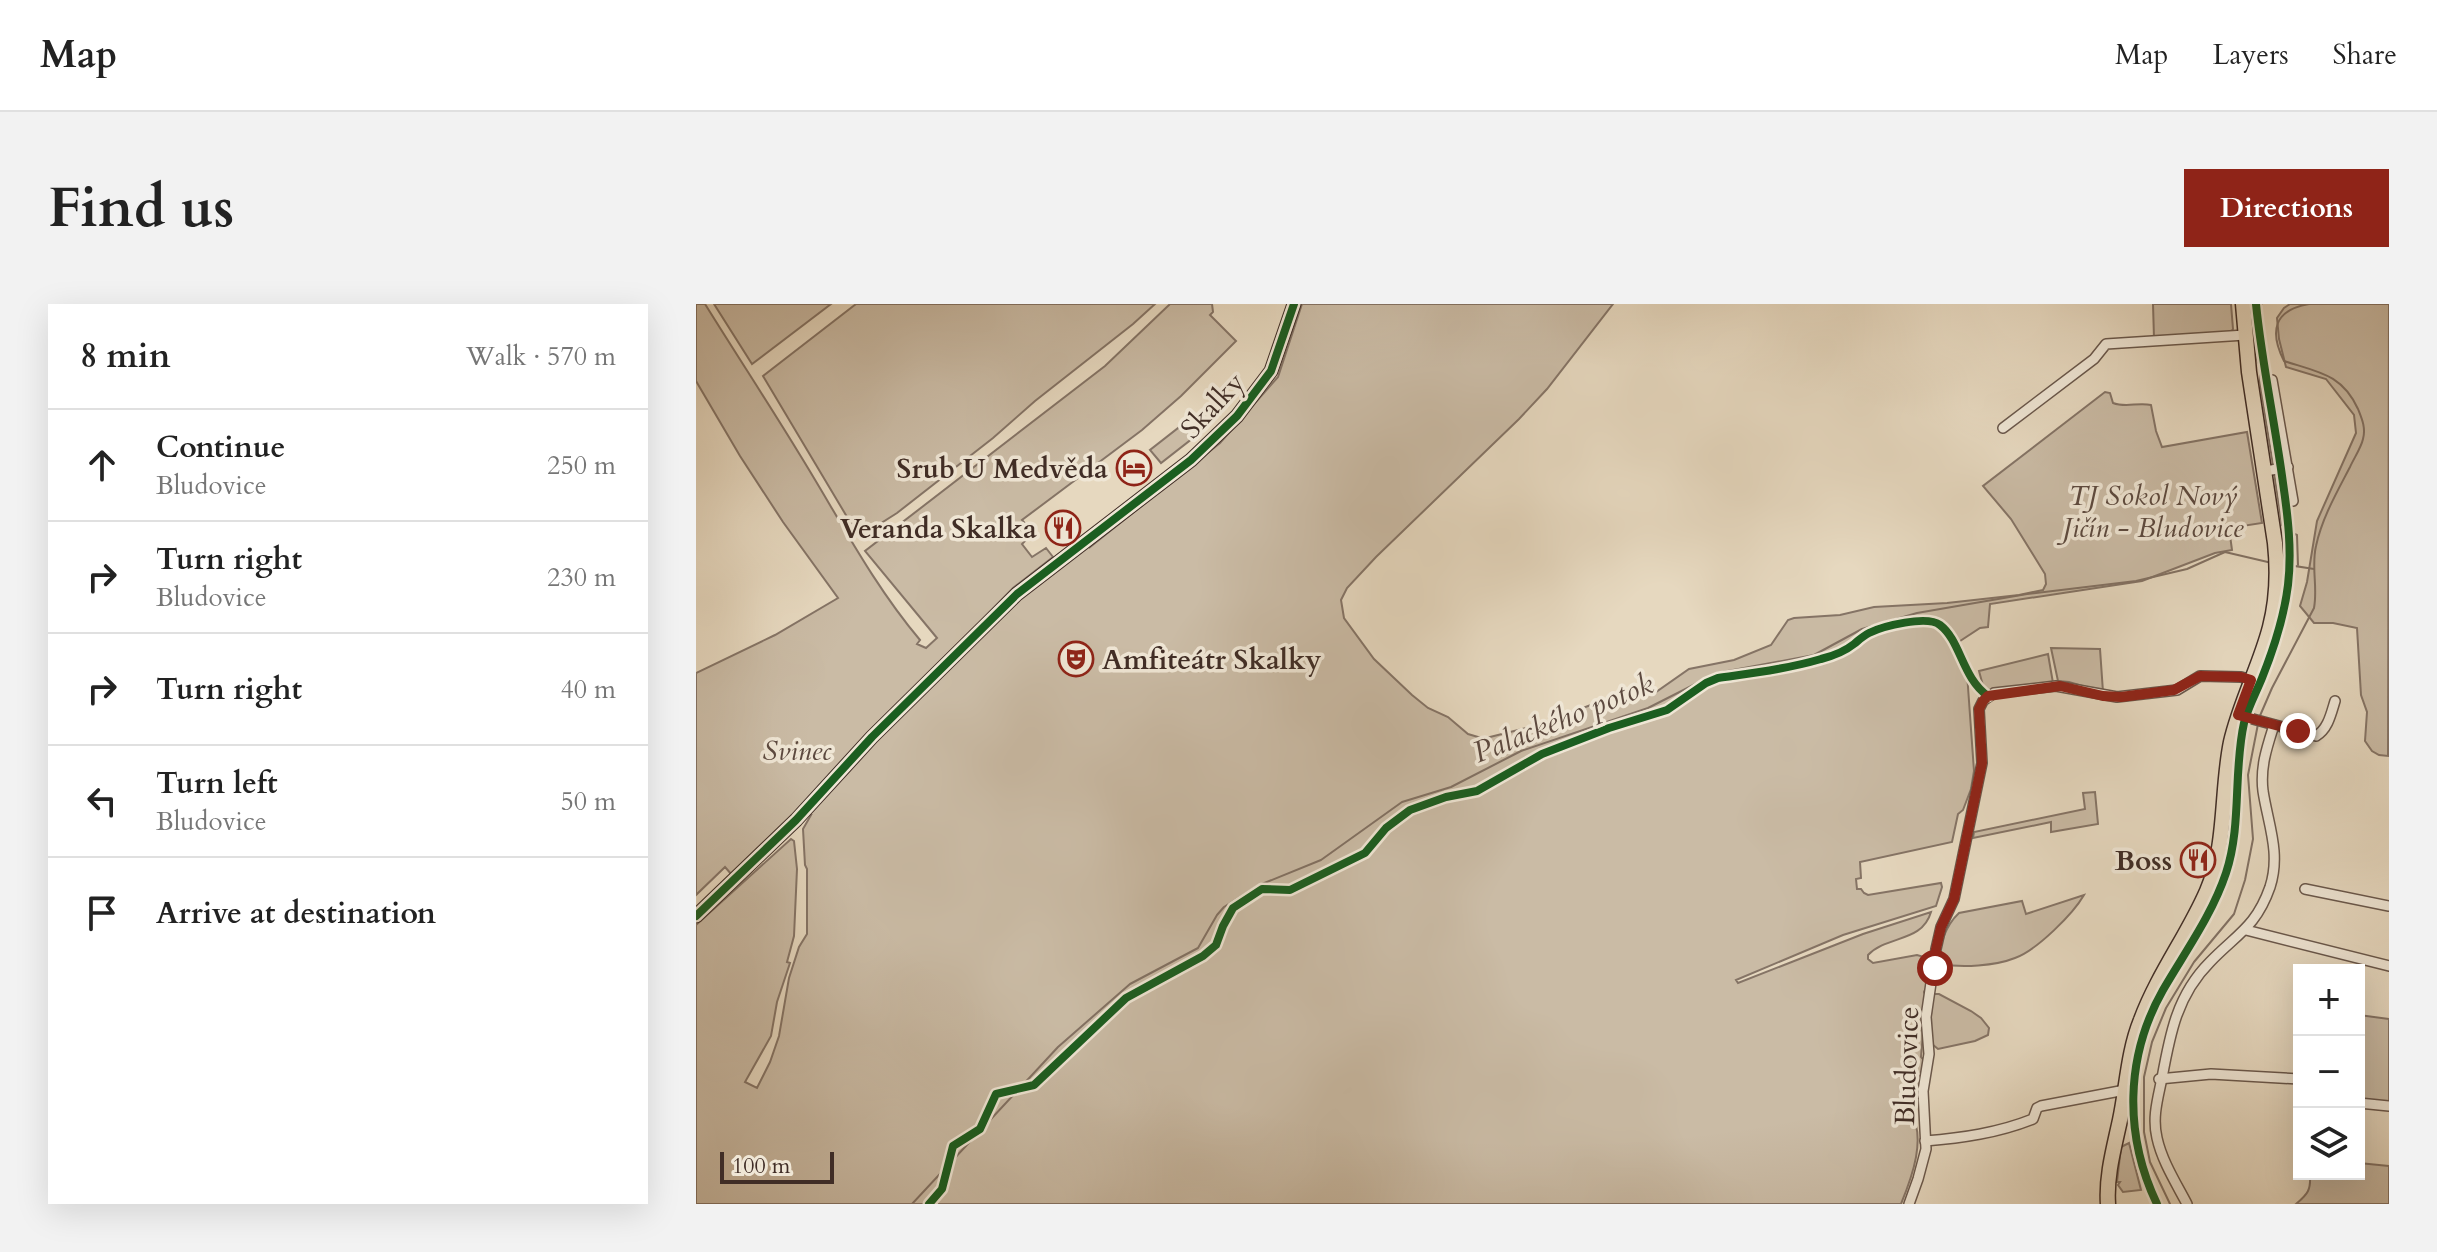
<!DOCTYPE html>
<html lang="en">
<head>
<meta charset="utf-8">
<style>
	:root { --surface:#fff; --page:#f2f2f2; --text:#222; --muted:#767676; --line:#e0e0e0; --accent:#8f2418 }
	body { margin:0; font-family:Cardo,serif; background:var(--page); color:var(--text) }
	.controls { position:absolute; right:24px; bottom:24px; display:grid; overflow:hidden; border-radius:0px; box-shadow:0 8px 32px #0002 }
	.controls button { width:72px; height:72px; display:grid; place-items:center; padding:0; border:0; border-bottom:2px solid var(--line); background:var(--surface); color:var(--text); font:40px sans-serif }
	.scale { position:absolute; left:24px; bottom:20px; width:114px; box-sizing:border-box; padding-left:8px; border:4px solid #402d26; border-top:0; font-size:22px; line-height:28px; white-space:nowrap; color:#402d26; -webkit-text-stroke:6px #efe6d5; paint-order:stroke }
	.stop { position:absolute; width:24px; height:24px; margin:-18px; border:6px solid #8f2418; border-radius:50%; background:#fff }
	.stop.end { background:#8f2418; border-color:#fff; box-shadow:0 2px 8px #0008 }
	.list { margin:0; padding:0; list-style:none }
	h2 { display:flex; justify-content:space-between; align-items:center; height:104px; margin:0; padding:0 32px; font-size:34px }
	h2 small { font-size:26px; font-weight:400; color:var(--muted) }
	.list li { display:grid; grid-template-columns:52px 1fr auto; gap:24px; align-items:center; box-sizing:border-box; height:112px; padding:0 32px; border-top:2px solid var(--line) }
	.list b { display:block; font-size:30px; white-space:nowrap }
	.list p { margin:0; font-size:26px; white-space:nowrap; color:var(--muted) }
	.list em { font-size:26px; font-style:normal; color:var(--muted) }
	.icon { flex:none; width:44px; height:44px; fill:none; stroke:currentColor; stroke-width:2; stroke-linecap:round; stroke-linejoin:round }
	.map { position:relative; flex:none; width:1693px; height:900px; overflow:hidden; border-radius:0px }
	header { display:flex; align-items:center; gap:48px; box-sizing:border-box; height:112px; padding:0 40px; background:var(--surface); border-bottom:2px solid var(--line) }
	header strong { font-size:38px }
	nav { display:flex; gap:44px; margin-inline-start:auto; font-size:28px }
	.intro { display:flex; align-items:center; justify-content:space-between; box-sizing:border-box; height:192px; padding:0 48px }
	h1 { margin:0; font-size:56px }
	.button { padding:20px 36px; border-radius:0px; background:var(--accent); color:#fff; font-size:28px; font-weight:700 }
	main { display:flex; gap:48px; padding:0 48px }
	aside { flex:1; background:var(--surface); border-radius:0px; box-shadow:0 8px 32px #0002 }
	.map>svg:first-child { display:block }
	.green { fill:#cabba5; stroke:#857466; stroke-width:2 }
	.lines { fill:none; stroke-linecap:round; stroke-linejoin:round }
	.stream { stroke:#827163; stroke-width:2 }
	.street-casing { stroke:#6a584c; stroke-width:12 }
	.secondary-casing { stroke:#402d26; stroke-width:15 }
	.primary-casing { stroke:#402d26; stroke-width:17 }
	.street { stroke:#efe6d5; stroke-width:9 }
	.secondary { stroke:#efe6d5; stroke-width:12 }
	.primary { stroke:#e6d8bf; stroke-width:14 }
	.cycleway-casing { stroke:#efe6d5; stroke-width:13 }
	.cycleway { stroke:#1b5e20; stroke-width:8 }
	.route { stroke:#8f2418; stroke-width:10 }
	.labels { text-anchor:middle; stroke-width:7; stroke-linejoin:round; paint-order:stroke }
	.street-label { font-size:28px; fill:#402d26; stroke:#efe6d5 }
	.poi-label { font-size:28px; font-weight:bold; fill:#402d26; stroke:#efe6d5; text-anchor:end }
	.park-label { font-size:28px; font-style:italic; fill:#5c493f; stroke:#efe6d5 }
	.water-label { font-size:30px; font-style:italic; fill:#5c493f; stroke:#efe6d5 }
</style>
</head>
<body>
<header>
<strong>Map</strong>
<nav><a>Map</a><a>Layers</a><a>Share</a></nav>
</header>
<div class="intro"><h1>Find us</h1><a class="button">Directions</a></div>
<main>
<aside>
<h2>8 min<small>Walk · 570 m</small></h2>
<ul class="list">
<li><svg class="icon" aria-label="ahead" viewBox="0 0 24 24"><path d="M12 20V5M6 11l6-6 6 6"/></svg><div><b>Continue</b><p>Bludovice</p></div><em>250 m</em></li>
<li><svg class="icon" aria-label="right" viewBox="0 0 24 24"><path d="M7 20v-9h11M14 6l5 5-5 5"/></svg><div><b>Turn right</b><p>Bludovice</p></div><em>230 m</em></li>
<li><svg class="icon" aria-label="right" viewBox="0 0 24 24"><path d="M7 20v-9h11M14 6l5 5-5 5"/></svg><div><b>Turn right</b></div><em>40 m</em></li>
<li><svg class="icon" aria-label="left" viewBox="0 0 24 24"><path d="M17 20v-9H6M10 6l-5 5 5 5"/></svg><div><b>Turn left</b><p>Bludovice</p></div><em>50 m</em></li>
<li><svg class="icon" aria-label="arrive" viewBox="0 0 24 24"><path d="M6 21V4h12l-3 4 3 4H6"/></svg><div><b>Arrive at destination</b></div></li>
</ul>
</aside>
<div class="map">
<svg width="1693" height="900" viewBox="0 0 1693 900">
	<rect width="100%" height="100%" fill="#e6d8bf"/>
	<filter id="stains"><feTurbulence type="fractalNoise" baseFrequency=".0025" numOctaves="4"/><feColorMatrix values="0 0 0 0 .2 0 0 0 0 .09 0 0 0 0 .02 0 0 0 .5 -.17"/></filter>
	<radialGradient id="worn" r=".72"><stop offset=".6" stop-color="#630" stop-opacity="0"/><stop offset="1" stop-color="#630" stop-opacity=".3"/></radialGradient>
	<g class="green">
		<path d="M0,0h9c31,50 64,100 95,151 39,63 72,128 120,185l-3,4 9,4 11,-10 -72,-87 240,-185 65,-62h42l1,8 -3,3 26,26 -55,55 -39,34 -120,90 11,13 -11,11 10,13 14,-9 7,9 -40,31 -60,62 136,-111 1,8 130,-104 58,-66 24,-73h311l-66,85 -28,30 -143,138 -29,31 -6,12 3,18 30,41 38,36 16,13 20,9 20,17 10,3h12l48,-12 58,-22 60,-11 33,-23 45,-9 37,-15 17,-25 6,-2 46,-3 34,-8 73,-4 72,-8 24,-5 3,-6 -1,-10 -34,-55 -28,-33 122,-94 5,1 3,10c13,5 25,-1 38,2l5,26 6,16 85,-15 15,91 -33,5 3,22 -17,3 -73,28 -152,23 -2,23 -8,1 -29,19 16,26 7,98 -3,18 -8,21 -5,4 -6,28 -92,20 1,16 -5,1 1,10h4l3,4 4,2 73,-12 1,4 -6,19 -93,29 -107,45 2,3 125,-49 68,-22c-9,31 -44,23 -63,43v4l5,4 44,-8 14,4 -4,32 -2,-1 -1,2 2,4 -5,61 5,6 -7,33 -9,15c17,26 2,66 -9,93h-1205v-279l95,-86 3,2 3,28 -3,67 -7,26 3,1 -13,39 -6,34 -26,46 12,6 13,-26 9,-26 10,-58 10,-31 8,-13v-65l-2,-4 -2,-36 8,-14h-7l-72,60 -7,-8 -29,28v-222l79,-38 63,-37 -55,-76 -43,-66 -44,-75z"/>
		<polygon points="18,0 135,0 56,60"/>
		<polygon points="160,0 459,0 437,20 339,97 297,134 201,209 163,233 67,72"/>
		<polygon points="1457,0 1535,0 1537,25 1535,28 1458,34"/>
		<polygon points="1594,0 1693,0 1692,452 1683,451 1676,447 1669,437 1671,408 1665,391 1661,324 1637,319 1618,319 1604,302 1611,278 1621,217 1660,129 1658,111 1630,75 1590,63 1583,35 1581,14 1588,4"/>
		<polygon points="486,121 497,134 465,159 454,146"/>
		<polygon points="1355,344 1404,345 1407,388 1373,378 1362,377"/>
		<polygon points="1352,350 1357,379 1289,389 1283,367"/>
		<polygon points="1399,488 1402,520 1355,528 1355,518 1277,534 1278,528 1389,505 1387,489"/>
		<path d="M1388,591c-11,19 -47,55 -69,63 -20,8 -53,10 -75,6 -2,-18 6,-39 19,-51l63,-12 4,13z"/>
		<polygon points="1237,690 1243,690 1275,707 1285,714 1293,724 1292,731 1279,737 1242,745 1236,740 1234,721"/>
		<polygon points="1663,711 1693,715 1693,799 1663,795"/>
		<polygon points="1433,839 1445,886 1427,888 1422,881 1424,878 1421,878 1425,843"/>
		<path d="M1663,859l30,3v38h-93c12,-10 15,-14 14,-30h49z"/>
	</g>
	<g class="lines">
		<g class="stream">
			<polyline points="1566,0 1556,9 1559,51 1564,62 1564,78 1577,161"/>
			<polyline points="1578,168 1586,221 1591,227 1601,231 1602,261"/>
			<polyline points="1586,260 1618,265"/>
			<path d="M1563,414l13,-30 42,-80c4,-21 -3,-41 2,-62 6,-28 21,-54 34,-79 4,-9 11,-19 13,-28 3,-11 -1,-20 -5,-30 -16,-35 -40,-37 -74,-48 -15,-30 -10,-51 25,-57"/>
			<polyline points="216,900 362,743 434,680 502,644 521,611 528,603 561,582 625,556 706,498 755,483 825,447 952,404 1021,369 1118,351 1166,325 1221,309 1331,290 1440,277 1491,265 1529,248 1576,259"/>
			<polyline points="1474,900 1454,858 1448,828 1448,773 1456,738 1470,704 1498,658 1538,610 1549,576 1557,535 1552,471 1562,420"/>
		</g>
		<g class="street-casing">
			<g id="street">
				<polyline points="1576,76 1597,197"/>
				<polyline points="1307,124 1398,55 1410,40 1549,31"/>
				<polyline points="1570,167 1592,163"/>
				<path d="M1542,411l78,21c12,-7 15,-22 19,-35"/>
				<polyline points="1609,585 1693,602"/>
				<polyline points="1550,626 1693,662"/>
				<polyline points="1463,775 1515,770 1603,775"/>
				<polyline points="1663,799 1693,802"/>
				<path d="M1229,837c37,-3 73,-8 108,-22l4,-11 4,-2 84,-16"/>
				<polyline points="1213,900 1222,875 1230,845 1227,787 1233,750 1230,713 1240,645 1245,623 1258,595 1286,459 1283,405 1287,397 1298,389 1360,382 1421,393 1481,386 1504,372 1545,373 1555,376"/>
				<path d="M1491,900c-11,-21 -25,-43 -30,-66 -5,-21 1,-40 5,-60 8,-44 15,-83 48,-116 27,-28 46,-35 60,-75 11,-34 -2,-63 -7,-96 -3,-24 4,-44 11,-66"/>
			</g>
		</g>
		<g class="secondary-casing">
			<polyline id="secondary" points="0,612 100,516 176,433 321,290 495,156 541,112 575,67 598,0"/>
		</g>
		<g class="primary-casing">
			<path id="primary" d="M1412,900c-2,-28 6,-56 12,-84 7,-33 8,-68 21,-100 17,-46 47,-85 66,-129 20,-46 14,-101 24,-149 9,-40 29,-76 39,-115 7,-27 8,-56 5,-84l-26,-171 -6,-68"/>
		</g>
		<use href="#street" class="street"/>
		<use href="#secondary" class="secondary"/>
		<use href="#primary" class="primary"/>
		<g class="cycleway-casing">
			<g id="cycleway">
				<polyline points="0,612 100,516 176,433 321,290 495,156 541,112 575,67 598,0"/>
				<path d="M233,900l13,-15 11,-43 27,-17 16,-35 38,-9 92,-87 77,-42 13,-11 7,-19 10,-18 29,-19 28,1 75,-37 21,-25 24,-18 36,-13 31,-6 65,-37 67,-26 58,-18 39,-27 12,-5c34,-5 69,-9 103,-19 12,-3 23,-7 33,-15 5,-4 9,-8 15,-11 14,-7 58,-18 71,-8 21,16 22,53 48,71"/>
				<path d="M1461,900c-33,-69 -32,-147 6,-214 22,-38 49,-75 63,-117 16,-48 7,-101 18,-150 4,-16 12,-30 18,-45 12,-30 22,-60 26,-93 4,-34 0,-68 -5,-102 -8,-60 -21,-119 -27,-179"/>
			</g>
		</g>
		<use href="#cycleway" class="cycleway"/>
	</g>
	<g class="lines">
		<polyline class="route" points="1239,664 1240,645 1245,623 1258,595 1286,459 1283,405 1287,397 1292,392 1364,382 1407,392 1425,393 1478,386 1504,372 1545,373 1555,376 1542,411 1602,427"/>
	</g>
	<defs>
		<g id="hotel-ring" transform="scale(1.8)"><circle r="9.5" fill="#efe6d5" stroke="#8f2418" stroke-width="1.5"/><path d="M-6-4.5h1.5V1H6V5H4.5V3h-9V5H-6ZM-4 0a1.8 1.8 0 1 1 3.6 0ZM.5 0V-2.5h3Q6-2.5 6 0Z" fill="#8f2418"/></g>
		<g id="restaurant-ring" transform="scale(1.8)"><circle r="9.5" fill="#efe6d5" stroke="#8f2418" stroke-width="1.5"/><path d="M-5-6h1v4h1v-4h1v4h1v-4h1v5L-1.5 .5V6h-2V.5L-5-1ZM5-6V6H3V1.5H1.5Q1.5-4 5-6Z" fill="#8f2418"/></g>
		<g id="theatre-ring" transform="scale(1.8)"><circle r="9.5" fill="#efe6d5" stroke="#8f2418" stroke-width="1.5"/><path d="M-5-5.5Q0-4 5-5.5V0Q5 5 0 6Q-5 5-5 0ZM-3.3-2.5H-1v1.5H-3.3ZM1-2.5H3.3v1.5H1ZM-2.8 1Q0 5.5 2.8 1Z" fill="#8f2418"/></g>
	</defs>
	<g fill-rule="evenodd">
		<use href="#hotel-ring" x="438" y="164"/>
		<use href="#restaurant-ring" x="367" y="224"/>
		<use href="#theatre-ring" x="380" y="355"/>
		<use href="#restaurant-ring" x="1502" y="556"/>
	</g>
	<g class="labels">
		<g class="street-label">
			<text transform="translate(516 101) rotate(-47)" y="10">Skalky</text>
			<text transform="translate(1210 762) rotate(-88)" y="10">Bludovice</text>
		</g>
		<g class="poi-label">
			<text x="412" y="174">Srub U Medvěda</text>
			<text x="341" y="234">Veranda Skalka</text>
			<text x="406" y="365" text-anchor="start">Amfiteátr Skalky</text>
			<text x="1476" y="566">Boss</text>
		</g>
		<g class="park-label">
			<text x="1457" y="201">TJ Sokol Nový<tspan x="1457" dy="32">Jičín - Bludovice</tspan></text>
			<text x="101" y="456">Svinec</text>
		</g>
		<g class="water-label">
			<text transform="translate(867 414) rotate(-22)" y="10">Palackého potok</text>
		</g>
	</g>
	<rect width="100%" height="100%" filter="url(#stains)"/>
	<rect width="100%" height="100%" fill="url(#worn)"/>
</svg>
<div class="controls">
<button>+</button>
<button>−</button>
<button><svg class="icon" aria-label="layers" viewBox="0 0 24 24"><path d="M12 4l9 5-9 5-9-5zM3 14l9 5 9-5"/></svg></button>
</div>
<div class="scale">100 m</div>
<div class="stop" style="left:1239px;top:664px"></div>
<div class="stop end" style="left:1602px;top:427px"></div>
</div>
</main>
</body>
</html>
